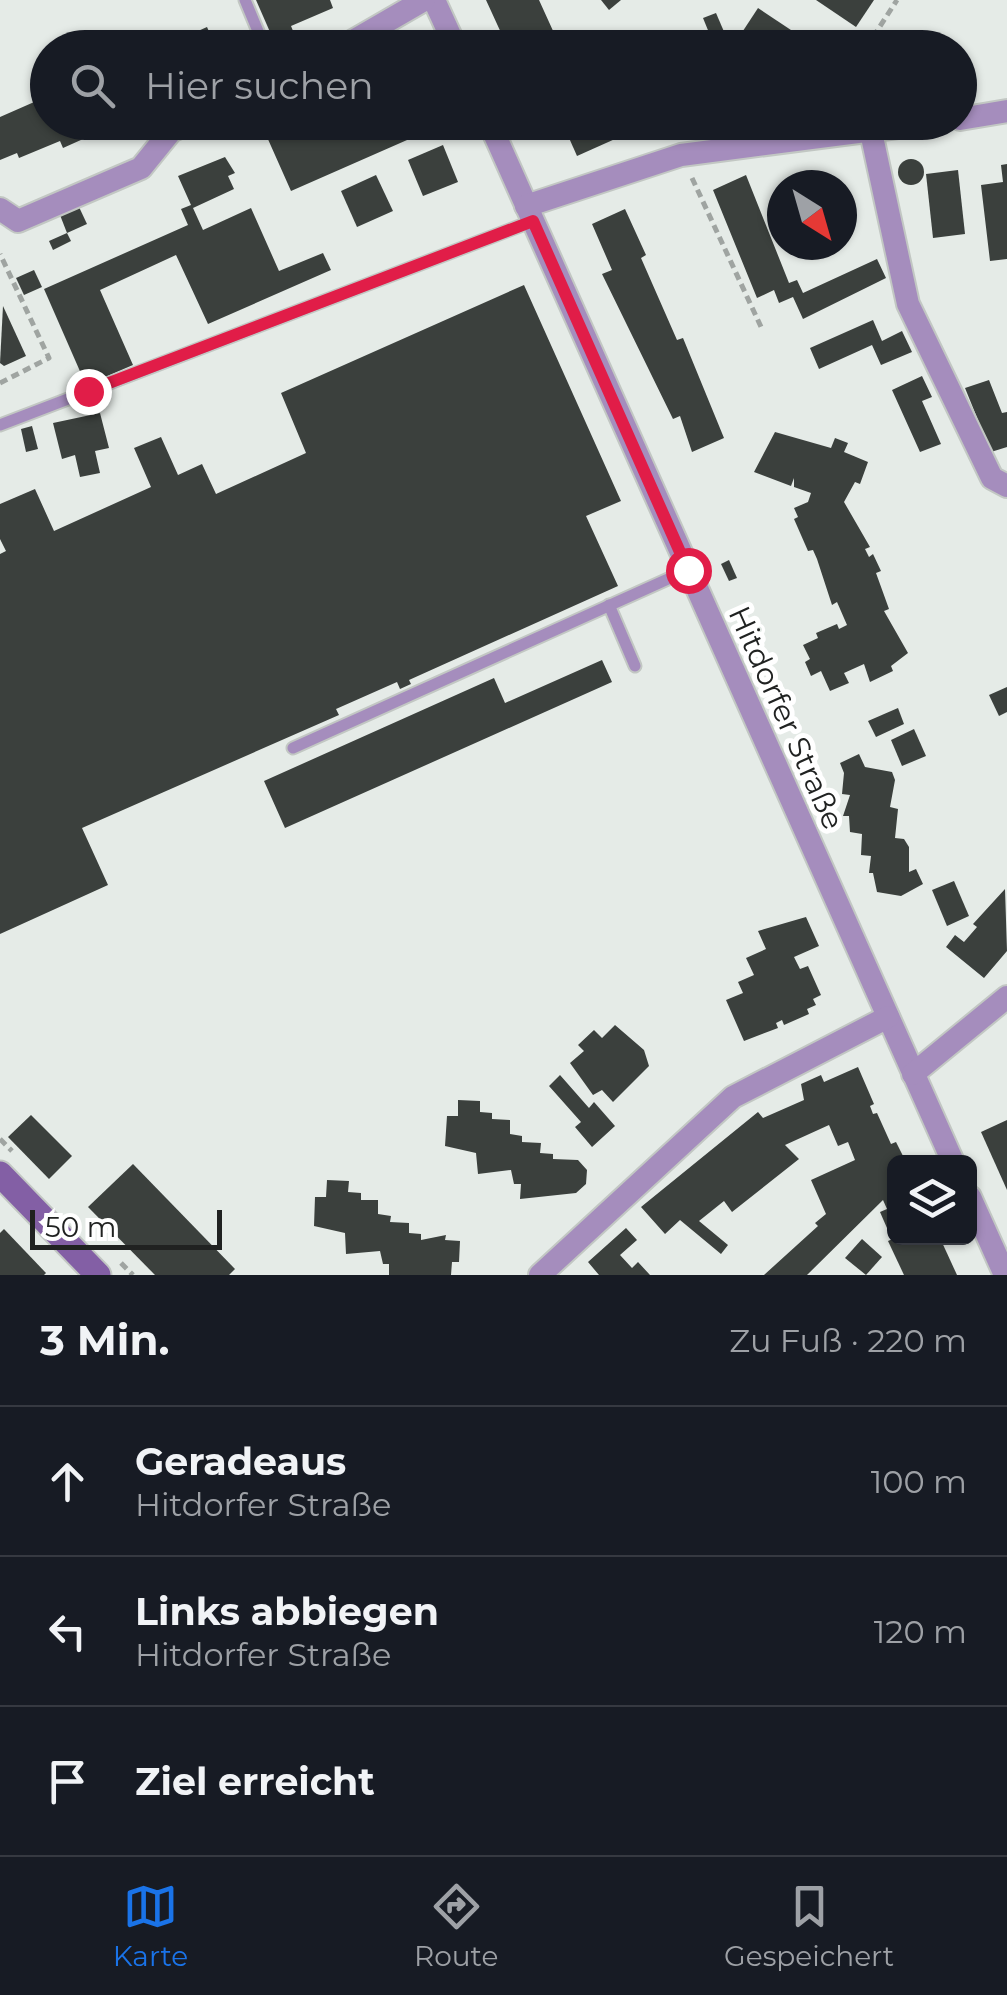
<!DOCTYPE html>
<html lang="de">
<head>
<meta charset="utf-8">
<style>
	:root { --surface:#171b24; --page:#20242c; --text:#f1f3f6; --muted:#9ea1a6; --line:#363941; --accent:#1a73e8 }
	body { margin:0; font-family:Montserrat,sans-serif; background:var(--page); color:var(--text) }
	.controls { position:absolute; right:30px; bottom:30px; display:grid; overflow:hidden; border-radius:15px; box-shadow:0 2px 8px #0004 }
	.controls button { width:90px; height:90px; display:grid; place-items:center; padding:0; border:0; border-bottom:2px solid var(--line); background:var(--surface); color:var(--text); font:50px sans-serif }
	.compass { position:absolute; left:767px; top:170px; width:90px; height:90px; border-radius:50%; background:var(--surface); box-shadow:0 2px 8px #0004; rotate:143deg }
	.scale { position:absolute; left:30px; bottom:25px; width:192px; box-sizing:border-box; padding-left:10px; border:5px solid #202221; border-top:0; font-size:28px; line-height:35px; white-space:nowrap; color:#202221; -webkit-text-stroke:8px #fff; paint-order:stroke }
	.stop { position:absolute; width:30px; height:30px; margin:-22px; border:8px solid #e11d48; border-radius:50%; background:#fff }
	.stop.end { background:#e11d48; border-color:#fff; box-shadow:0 2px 10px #0008 }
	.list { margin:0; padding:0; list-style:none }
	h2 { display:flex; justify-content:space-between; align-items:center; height:130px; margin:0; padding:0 40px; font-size:42px }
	h2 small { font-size:32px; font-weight:400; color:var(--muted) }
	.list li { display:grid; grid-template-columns:65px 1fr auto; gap:30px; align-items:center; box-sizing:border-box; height:150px; padding:0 40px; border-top:2px solid var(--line) }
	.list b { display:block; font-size:38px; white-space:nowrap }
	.list p { margin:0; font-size:32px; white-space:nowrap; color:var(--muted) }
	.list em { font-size:32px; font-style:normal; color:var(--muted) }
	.icon { flex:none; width:55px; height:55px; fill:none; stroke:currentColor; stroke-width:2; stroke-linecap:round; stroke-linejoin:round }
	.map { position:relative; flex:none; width:1007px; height:1275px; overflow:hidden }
	.search { position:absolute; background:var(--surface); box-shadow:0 2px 8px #0004; left:30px; right:30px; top:30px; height:110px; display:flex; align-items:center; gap:25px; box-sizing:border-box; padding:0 35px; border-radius:55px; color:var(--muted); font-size:38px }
	.sheet { height:580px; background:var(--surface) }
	nav { display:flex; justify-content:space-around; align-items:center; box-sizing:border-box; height:140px; border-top:2px solid var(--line); background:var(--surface); font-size:28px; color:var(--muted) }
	nav a { display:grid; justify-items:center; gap:5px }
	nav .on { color:var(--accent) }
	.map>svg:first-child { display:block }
	.building { fill:#3b403d }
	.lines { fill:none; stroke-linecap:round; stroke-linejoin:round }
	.lane-casing { stroke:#c2c7c3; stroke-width:15 }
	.street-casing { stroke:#c2c7c3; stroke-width:26 }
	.secondary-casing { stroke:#c2c7c3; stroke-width:29 }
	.path { stroke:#9fa4a1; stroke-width:5; stroke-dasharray:8 5; stroke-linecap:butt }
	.lane { stroke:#a58dbd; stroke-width:11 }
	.street { stroke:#a58dbd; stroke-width:22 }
	.secondary { stroke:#835fa5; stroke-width:25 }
	.route { stroke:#e11d48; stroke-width:12 }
	.labels { text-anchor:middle; stroke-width:10; stroke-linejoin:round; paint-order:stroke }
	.street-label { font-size:30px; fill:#202221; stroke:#fff }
</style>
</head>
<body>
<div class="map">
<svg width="1007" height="1275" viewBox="0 0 1007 1275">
	<rect width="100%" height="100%" fill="#e5ebe7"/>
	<g class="building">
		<polygon points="256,0 330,0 333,8 291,26 300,48 277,48"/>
		<polygon points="486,0 539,0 559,44 571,39 575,48 537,48 534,42 508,48"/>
		<polygon points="601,0 621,0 609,10"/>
		<polygon points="816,0 874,0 856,27"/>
		<polygon points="758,8 818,48 754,48 739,37"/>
		<polygon points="716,13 725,34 712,40 703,18"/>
		<polygon points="207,27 216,48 162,48 187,36"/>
		<polygon points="41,99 48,105 48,122 121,122 63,148 60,141 19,158 17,153 0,160 0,117"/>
		<polygon points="279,122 293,126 303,122 307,131 324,122 361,122 365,132 386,122 448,122 291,191 267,137 276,134 272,126"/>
		<polygon points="562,122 608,122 615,139 577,156"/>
		<polygon points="650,122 664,122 666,127 655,132"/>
		<polygon points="443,145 458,182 423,196 408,160"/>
		<polygon points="225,157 235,173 228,176 234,189 193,208 203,230 251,208 279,271 323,253 331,270 208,324 176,255 100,290 133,365 86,385 44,289 188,225 181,209 191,205 178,176"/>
		<circle cx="911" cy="172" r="13"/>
		<polygon points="1007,164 1007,259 990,261 981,185 1003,182 1001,165"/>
		<polygon points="958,170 965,234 933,238 926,174"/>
		<polygon points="376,175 393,211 357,227 341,191"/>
		<polygon points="746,175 789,283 797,280 803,293 877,259 886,278 803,319 793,297 779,303 774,290 757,298 713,190"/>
		<polygon points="79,207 87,224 67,233 60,215"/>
		<polygon points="625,209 646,255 641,258 677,340 683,338 724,438 692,452 680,416 673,419 602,274 612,270 592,224"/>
		<polygon points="67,233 71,241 53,250 49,241"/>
		<polygon points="34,270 42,287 24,295 16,278"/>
		<polygon points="524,285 621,501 586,516 618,586 409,680 411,684 400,689 397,682 336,709 339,715 82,828 108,885 0,934 0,554 6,551 0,539 0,504 35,489 54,531 151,487 134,448 161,437 178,475 202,464 216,494 306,453 281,393"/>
		<polygon points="3,306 26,356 4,366 0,363"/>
		<polygon points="873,320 882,341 902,331 912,352 881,365 872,345 819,369 810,348"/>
		<polygon points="922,376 932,397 922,401 941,444 920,452 892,390"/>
		<polygon points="989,380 1002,413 1007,412 1007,447 991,452 965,388"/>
		<polygon points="100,413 109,448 95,451 100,473 80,477 75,455 62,459 53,423"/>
		<polygon points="32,426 38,449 26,452 21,429"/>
		<polygon points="775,432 831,448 835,438 848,443 844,452 868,462 860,484 855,482 844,502 870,547 865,549 869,557 873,554 881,571 876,573 889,609 884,611 908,653 891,666 893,671 870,682 864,664 844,673 849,683 830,691 821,671 811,676 805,662 810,659 803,645 818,638 816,633 837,624 839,629 847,625 837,602 832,605 817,559 813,550 808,551 794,519 798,517 794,508 808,502 811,493 794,487 794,478 791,486 754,472"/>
		<polygon points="729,560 737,578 729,581 721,564"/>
		<polygon points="602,660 612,682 285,828 264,781 494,678 505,703"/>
		<polygon points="1007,687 1007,712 999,716 989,695"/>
		<polygon points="898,708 904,724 876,737 868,721"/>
		<polygon points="914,729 926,756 902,766 891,740"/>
		<polygon points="859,754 865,767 892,772 895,780 890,807 898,809 895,838 904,839 909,847 909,872 916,869 923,884 901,896 877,892 873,873 869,873 871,856 861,855 862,834 850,832 849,816 843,816 850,795 842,794 844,773 840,763"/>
		<polygon points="954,881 969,916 947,926 932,890"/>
		<polygon points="1005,889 1007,951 984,978 946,947 955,935 964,942 977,927 973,924"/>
		<polygon points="806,917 819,946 794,957 800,969 808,966 821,995 813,999 816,1005 807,1009 809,1014 784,1025 782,1020 776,1023 778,1028 744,1041 726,1000 743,993 738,982 754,975 746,958 766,949 758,931"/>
		<polygon points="615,1025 644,1050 649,1066 613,1102 602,1090 593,1095 570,1063 584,1051 578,1045 594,1030 602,1038"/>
		<polygon points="858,1067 874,1104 870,1106 873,1114 877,1113 891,1144 896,1142 906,1162 894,1162 894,1225 887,1228 880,1212 887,1209 883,1200 807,1275 764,1275 818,1226 815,1223 826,1214 811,1180 855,1160 848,1142 838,1146 829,1125 785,1145 799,1159 732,1212 724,1201 699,1221 728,1245 721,1254 680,1220 665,1234 641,1207 758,1112 763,1118 804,1100 801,1084 821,1075 824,1082"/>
		<polygon points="560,1075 589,1108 594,1102 615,1126 592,1147 575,1127 581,1122 549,1086"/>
		<polygon points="458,1100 480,1101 480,1112 492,1113 492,1119 510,1120 510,1134 522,1136 522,1142 541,1143 540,1153 553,1154 553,1159 578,1160 587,1170 586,1184 576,1193 520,1199 521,1184 514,1184 511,1170 478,1174 476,1153 445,1146 447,1116 458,1116"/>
		<polygon points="31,1115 72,1156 49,1179 8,1137"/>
		<polygon points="1007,1120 1007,1190 981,1132"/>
		<polygon points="133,1164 235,1269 229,1275 155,1275 88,1207"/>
		<polygon points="327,1180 349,1181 348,1192 361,1193 361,1200 378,1200 378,1214 391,1216 390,1222 409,1223 409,1233 421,1234 421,1240 446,1235 445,1240 460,1241 459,1262 452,1262 451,1275 389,1275 389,1264 383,1264 380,1251 346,1254 345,1233 314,1226 315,1197 326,1197"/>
		<polygon points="626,1228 637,1240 620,1255 632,1268 638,1262 650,1275 599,1275 588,1262"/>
		<polygon points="4,1229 46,1273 44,1275 0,1275 0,1233"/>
		<polygon points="895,1238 940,1238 957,1275 904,1275 888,1241"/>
		<polygon points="862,1239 882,1257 866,1275 845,1258"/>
	</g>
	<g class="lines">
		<g class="lane-casing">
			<g id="lane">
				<polyline points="245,0 265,48"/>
				<polyline points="0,425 533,221"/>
				<polyline points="609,605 635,666"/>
				<polyline points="293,748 688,570"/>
			</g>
		</g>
		<g class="street-casing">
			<g id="street">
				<polyline points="434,0 456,48"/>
				<polyline points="341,48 424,0"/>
				<polyline points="960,119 1007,111"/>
				<polyline points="489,122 953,1162"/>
				<polyline points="871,132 908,304 992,478 1007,486"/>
				<polyline points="526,206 681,155 936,122"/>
				<polyline points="0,209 18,221 141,168 171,131 190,122"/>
				<polyline points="913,1074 1007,997"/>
				<polyline points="970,1197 1005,1275"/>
				<polyline points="540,1275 733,1097 888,1017"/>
			</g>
		</g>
		<g class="secondary-casing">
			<polyline id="secondary" points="0,1174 98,1275"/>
		</g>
		<g class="path">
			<polyline points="866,48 897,0"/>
			<polyline points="692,178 762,329"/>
			<polyline points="0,383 49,358 0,254"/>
			<polyline points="0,1139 12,1151"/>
			<polyline points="121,1263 133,1275"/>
		</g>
		<use href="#lane" class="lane"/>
		<use href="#street" class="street"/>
		<use href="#secondary" class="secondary"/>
	</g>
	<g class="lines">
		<polyline class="route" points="88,391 533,221 688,570"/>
	</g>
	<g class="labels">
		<g class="street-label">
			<text transform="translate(786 718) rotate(66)" y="10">Hitdorfer Straße</text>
		</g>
	</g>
</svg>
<div class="controls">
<button><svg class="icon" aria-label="layers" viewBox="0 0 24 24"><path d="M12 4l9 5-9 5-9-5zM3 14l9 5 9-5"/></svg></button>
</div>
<svg class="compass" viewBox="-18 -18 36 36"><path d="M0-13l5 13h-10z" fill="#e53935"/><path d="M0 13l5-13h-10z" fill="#9ea1a6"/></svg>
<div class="scale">50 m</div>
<div class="stop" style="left:688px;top:570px"></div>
<div class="stop end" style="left:88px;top:391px"></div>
<div class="search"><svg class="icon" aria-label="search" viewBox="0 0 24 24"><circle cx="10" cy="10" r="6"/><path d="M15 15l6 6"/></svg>Hier suchen</div>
</div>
<section class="sheet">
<h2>3 Min.<small>Zu Fuß · 220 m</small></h2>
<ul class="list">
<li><svg class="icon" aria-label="ahead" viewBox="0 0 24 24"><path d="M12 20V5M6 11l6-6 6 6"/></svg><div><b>Geradeaus</b><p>Hitdorfer Straße</p></div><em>100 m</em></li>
<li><svg class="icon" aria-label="left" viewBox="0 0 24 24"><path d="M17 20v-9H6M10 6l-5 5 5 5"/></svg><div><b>Links abbiegen</b><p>Hitdorfer Straße</p></div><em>120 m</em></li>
<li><svg class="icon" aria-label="arrive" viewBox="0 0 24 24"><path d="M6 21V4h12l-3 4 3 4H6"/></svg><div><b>Ziel erreicht</b></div></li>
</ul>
</section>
<nav>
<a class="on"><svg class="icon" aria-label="map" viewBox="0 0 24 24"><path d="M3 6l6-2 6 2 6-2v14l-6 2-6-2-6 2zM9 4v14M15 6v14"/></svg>Karte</a>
<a><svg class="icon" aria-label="directions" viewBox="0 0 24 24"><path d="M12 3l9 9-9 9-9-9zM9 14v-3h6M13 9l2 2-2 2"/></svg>Route</a>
<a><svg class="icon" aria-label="saved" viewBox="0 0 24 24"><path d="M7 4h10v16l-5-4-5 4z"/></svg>Gespeichert</a>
</nav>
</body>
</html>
